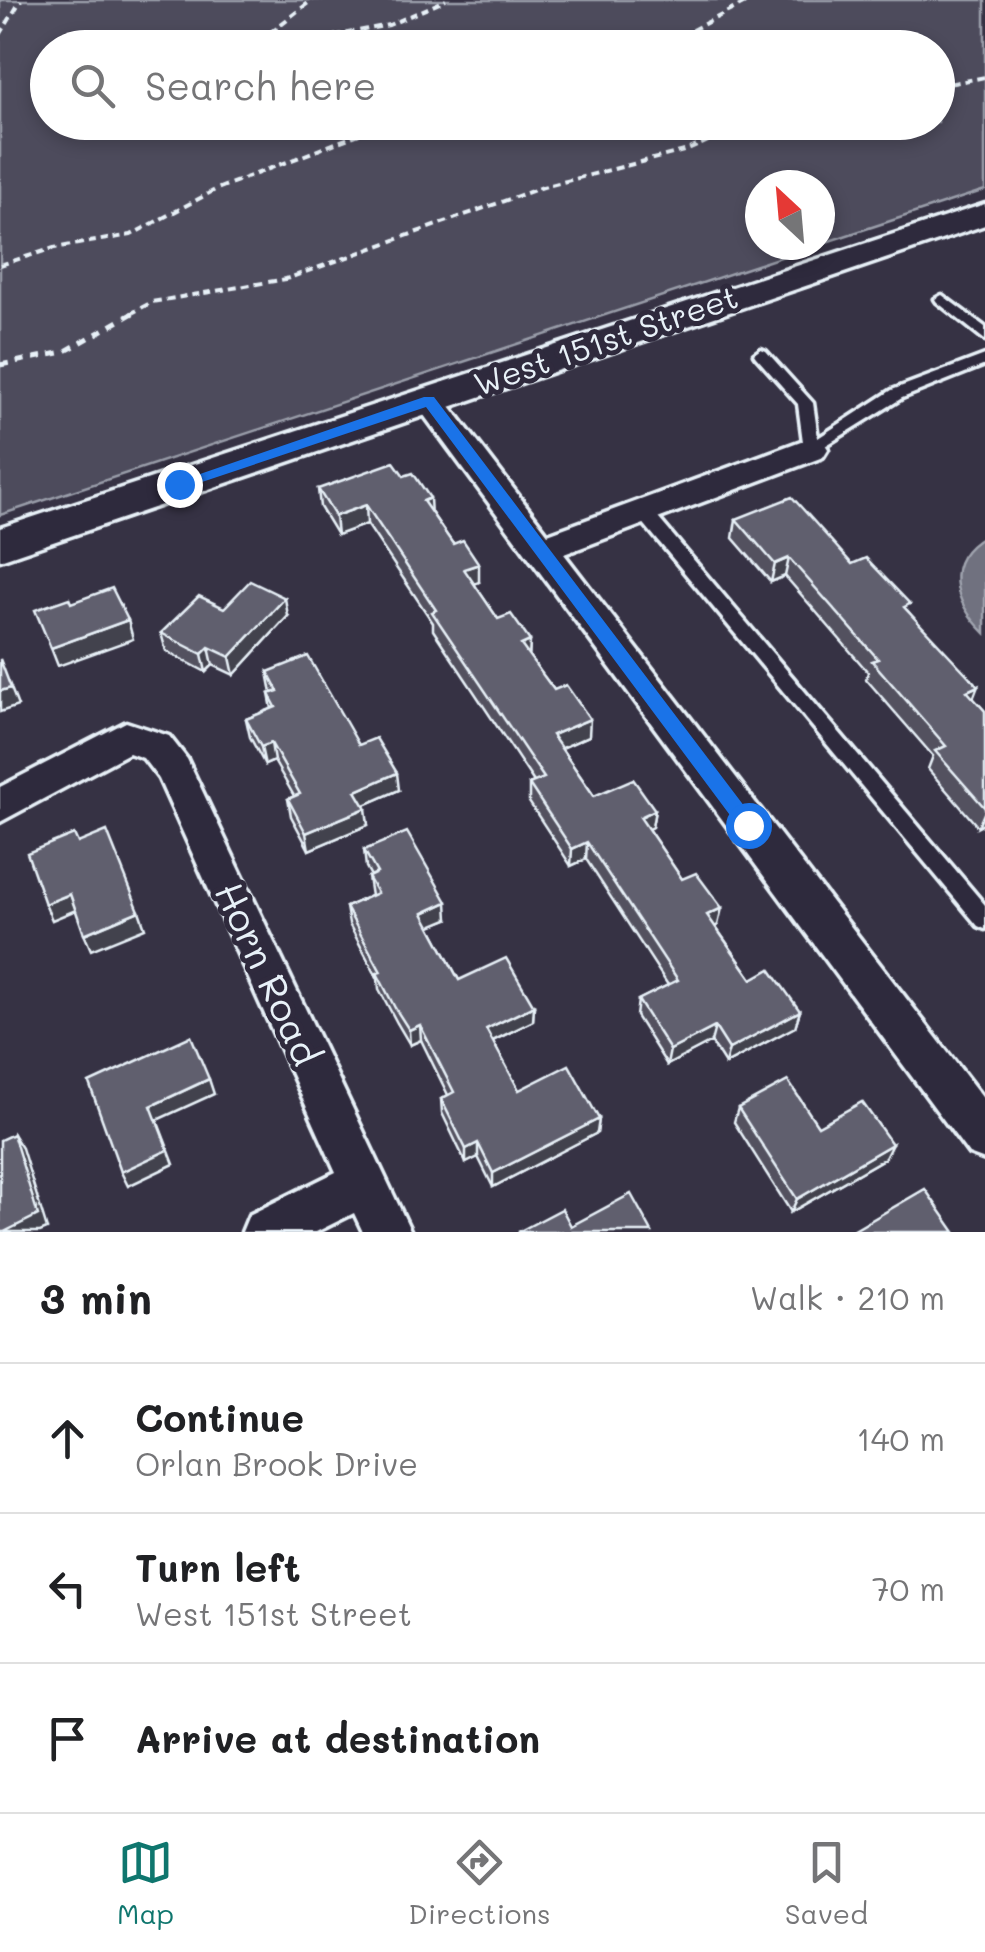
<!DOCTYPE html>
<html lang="en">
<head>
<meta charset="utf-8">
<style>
	:root { --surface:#fff; --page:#f6f6f6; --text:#202124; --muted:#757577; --line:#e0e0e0; --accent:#0f766e }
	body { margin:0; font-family:Mali,sans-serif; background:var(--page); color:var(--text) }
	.compass { position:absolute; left:745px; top:170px; width:90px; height:90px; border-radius:50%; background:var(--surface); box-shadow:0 5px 15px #0003; rotate:334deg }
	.stop { position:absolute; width:30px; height:30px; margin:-22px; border:8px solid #1a73e8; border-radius:50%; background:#fff }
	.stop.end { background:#1a73e8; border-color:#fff; box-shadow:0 2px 10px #0008 }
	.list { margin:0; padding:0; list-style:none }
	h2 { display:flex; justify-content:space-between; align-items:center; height:130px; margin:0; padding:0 40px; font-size:42px }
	h2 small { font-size:32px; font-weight:400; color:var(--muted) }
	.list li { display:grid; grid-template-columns:65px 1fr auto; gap:30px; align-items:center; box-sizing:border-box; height:150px; padding:0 40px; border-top:2px solid var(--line) }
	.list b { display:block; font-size:38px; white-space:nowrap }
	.list p { margin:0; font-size:32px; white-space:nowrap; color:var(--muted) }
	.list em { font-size:32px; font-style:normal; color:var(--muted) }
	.icon { flex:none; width:55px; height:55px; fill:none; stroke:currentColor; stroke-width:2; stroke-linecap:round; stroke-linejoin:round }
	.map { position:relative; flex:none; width:985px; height:1232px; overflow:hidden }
	.search { position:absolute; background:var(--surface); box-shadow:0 5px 15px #0003; left:30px; right:30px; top:30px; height:110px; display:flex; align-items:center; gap:25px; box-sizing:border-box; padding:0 35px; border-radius:55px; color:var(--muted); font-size:38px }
	.sheet { height:580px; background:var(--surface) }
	nav { display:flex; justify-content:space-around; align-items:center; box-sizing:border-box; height:140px; border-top:2px solid var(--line); background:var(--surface); font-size:28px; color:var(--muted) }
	nav a { display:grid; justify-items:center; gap:5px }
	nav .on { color:var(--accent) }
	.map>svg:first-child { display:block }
	.green { fill:#4d4b5c; stroke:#9a9eaa; stroke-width:2.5; fill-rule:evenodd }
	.water { fill:#70717f; stroke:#a0a4af; stroke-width:2.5 }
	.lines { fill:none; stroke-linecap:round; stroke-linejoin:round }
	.service-casing { stroke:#e8f1f8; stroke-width:7 }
	.minor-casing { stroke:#e8f1f8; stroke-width:7 }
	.tertiary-casing { stroke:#e8f1f8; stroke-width:7 }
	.path-far1 { stroke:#e8f1f8; stroke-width:4; stroke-dasharray:8 5; stroke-linecap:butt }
	.path { stroke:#e8f1f8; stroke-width:5; stroke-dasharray:9 8; stroke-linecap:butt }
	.service { fill:#2f2a3d; fill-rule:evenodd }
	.minor { fill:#2f2a3d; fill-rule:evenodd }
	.tertiary { fill:#2f2a3d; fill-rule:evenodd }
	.wall { fill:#53515f; stroke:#e8f1f8; stroke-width:2.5 }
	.shaded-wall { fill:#43424d; stroke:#e8f1f8; stroke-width:2.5 }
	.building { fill:#605e6e; stroke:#e8f1f8; stroke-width:2.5 }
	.route { fill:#1a73e8 }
	.labels { text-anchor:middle; stroke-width:10; stroke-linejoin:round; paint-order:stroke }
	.street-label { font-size:32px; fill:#e8f1f8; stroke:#2f2a3d }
	.near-street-label { font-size:38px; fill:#e8f1f8; stroke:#2f2a3d }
</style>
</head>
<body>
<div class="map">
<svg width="985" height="1232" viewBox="0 0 985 1232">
	<rect width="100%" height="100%" fill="#363244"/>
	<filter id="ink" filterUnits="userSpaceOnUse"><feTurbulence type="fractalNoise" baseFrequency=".01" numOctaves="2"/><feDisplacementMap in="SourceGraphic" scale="20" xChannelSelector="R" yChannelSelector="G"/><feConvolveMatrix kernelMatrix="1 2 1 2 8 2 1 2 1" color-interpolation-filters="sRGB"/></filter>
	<g filter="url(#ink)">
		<path class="green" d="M0,0h985v190l-165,54v-59h-60v60h57l-817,270zM48,48h890v74h-890z"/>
		<path class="water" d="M985,536v97c-32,-31 -44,-72 0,-97z"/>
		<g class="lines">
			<g class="service-casing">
				<g id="service">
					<polygon points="942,295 985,327 985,340 937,302 935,299"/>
					<polygon points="761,349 766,351 813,403 818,438 892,390 985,355 985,365 902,398 812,454 804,449 798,404 756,357 754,354"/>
					<polygon points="642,504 648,506 985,905 985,929 978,926 636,514 634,510"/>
				</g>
			</g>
			<g class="minor-casing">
				<g id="minor">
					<polygon points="429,390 440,393 548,534 801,441 823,441 828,449 823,457 564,554 985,1101 985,1160 969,1154 418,407 414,400"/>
					<polygon points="126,722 169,736 187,759 411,1232 363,1232 354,1213 316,1232 242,1232 249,1215 336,1172 159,779 143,758 129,753 0,822 0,787"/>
				</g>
			</g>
			<g class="tertiary-casing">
				<polygon id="tertiary" points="985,204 985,225 0,560 0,528"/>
			</g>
			<g class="path-far1">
				<polyline points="0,35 21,0"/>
				<polyline points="250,48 312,0"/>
				<polyline points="270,48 389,25 446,0"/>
				<polyline points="657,48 751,0"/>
				<polyline points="938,86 985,77"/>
				<polyline points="0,265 54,248 131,235 217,189 390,122"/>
				<polyline points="130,314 152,302 286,279 543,187 688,150 750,122"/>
			</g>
			<polyline class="path" points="0,365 64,352 135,312"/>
			<use href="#service" class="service"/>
			<use href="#minor" class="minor"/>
			<use href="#tertiary" class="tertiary"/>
		</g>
		<g class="wall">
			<polygon points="318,489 431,512 479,582 474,584 498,619 530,641 529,657 589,736 561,748 594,796 655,810 652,827 648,829 682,879 718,925 715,926 752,979 800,1011 795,1027 725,1064 711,1042 667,1065 636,1016 638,1000 668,985 586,859 571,866 529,802 529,784 534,782 433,630 433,623 367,524 337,535 320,507"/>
			<polygon points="736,519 852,564 908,611 973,698 985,711 985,823 978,827 928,769 933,756 866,679 868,672 785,576 771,582 733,538"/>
			<polygon points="224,608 288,616 234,675 213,665 206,672 166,651 161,633"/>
			<polygon points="268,672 359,745 399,790 364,805 368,825 309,850 291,816 288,799 294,796 274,761 265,765 250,737 246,719 272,709 269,694 272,693"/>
			<polygon points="364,850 448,919 430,926 459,980 534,1006 533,1021 493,1041 519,1090 599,1119 597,1133 493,1187 478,1157 466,1163 442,1113 441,1099 448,1095 421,1040 410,1045 397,1023 379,989 378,979 349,924 346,907 371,896 368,877 371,876 366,867"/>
			<polygon points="738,1108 818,1126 885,1158 791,1212 734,1122"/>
		</g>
		<g class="shaded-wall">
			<polygon points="430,498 431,516 423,501"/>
			<polygon points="366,505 367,524 337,535 335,516"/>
			<polygon points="789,558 785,576 771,582 775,564"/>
			<polygon points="479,564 479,582 464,588 464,569"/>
			<polygon points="285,598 288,616 234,675 230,657"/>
			<polygon points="128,620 133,639 58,666 51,648"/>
			<polygon points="530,641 529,659 521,645"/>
			<polygon points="209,647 213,665 206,672 202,654"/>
			<polygon points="978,686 971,704 967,691"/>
			<polygon points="11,688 18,706 0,712 0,691"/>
			<polygon points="590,719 589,736 551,753 552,735"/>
			<polygon points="271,743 274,761 265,765 261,747"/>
			<polygon points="397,773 399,790 358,808 356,791"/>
			<polygon points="366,808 368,825 309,850 306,833"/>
			<polygon points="655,810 652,827 638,834 640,817"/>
			<polygon points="985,811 985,823 978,827"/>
			<polygon points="587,842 586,859 571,866 572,849"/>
			<polygon points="70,894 76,910 52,920 45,904"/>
			<polygon points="447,902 448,919 424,929 423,913"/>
			<polygon points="722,908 718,925 704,932 707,915"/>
			<polygon points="139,911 145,928 91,950 84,934"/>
			<polygon points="534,1006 533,1021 486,1044 486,1029"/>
			<polygon points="800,1011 795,1027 725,1064 729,1049"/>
			<polygon points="420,1025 421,1040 410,1045 409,1030"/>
			<polygon points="715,1027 711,1042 667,1065 670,1050"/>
			<polygon points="209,1079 214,1094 157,1120 174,1164 128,1186 121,1172 151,1106"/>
			<polygon points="599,1119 597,1133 493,1187 493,1173"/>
			<polygon points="13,1134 22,1148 47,1229 40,1232 4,1232"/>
			<polygon points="478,1143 478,1157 466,1163 466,1149"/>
			<polygon points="892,1144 885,1158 791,1212 797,1199"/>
		</g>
		<g class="building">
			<polygon points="394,462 404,476 413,473 430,498 423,501 453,544 463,540 479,564 464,569 498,619 511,614 530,641 521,645 554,690 566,685 590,719 552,735 594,796 633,779 655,810 640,817 682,879 696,873 722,908 707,915 752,979 770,969 800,1011 729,1049 715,1027 670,1050 638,1000 678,980 587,842 572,849 529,784 544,778 432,612 436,610 366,505 335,516 318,489"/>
			<polygon points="792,497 852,564 866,558 910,604 904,607 978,686 967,691 985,711 985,808 935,751 946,746 872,661 878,659 789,558 775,564 736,519"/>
			<polygon points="250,581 285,598 230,657 209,647 202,654 161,633 199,596 224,608"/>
			<polygon points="112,588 128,620 51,648 35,610 69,598 71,603"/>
			<polygon points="308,656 359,745 376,738 397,773 356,791 366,808 306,833 288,799 300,794 271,743 261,747 246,719 276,707 269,694 278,691 268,672"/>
			<polygon points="0,659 11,688 0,691"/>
			<polygon points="107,831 139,911 84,934 70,894 45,904 27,853 74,834 78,843"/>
			<polygon points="407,832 447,902 423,913 459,980 506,958 534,1006 486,1029 519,1090 569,1065 599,1119 493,1173 478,1143 466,1149 441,1099 454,1092 420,1025 409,1030 395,1008 377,973 381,972 346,907 377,893 368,877 377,873 364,850"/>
			<polygon points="191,1036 209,1079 151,1106 168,1150 121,1172 89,1083"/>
			<polygon points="788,1081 818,1126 862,1102 892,1144 797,1199 738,1108"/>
			<polygon points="13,1134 38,1215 4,1232 0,1232 0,1140"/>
			<polygon points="925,1189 955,1232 851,1232"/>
			<polygon points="631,1194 652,1232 518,1232 562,1209 571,1226"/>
		</g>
	</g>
	<polygon class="route" points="424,397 434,397 754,819 754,830 741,830 426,407 184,488 171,484"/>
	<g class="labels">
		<g class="street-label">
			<text transform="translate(606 341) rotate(-19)" y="11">West 151st Street</text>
		</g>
		<g class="near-street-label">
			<text transform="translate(267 974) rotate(65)" y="13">Horn Road</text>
		</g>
	</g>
</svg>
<svg class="compass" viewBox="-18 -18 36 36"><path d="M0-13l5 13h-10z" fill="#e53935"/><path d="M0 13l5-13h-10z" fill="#757577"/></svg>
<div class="stop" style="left:748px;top:825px"></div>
<div class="stop end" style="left:179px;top:484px"></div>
<div class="search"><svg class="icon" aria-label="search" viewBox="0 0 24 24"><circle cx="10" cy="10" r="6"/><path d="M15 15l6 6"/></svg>Search here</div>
</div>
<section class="sheet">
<h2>3 min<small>Walk · 210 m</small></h2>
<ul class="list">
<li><svg class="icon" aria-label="ahead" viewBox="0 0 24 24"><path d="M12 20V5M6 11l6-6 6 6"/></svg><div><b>Continue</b><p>Orlan Brook Drive</p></div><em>140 m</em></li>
<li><svg class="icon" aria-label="left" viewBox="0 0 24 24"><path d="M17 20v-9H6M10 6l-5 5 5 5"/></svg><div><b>Turn left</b><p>West 151st Street</p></div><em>70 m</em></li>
<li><svg class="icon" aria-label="arrive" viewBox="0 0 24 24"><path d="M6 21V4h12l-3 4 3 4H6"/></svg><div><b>Arrive at destination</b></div></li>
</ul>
</section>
<nav>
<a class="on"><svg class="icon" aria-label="map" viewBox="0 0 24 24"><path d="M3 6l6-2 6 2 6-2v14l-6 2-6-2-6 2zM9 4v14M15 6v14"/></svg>Map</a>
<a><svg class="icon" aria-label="directions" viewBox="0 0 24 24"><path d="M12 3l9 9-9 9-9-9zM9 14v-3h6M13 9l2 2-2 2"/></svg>Directions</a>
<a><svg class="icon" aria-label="saved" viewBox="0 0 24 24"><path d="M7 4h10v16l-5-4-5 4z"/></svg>Saved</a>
</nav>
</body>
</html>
